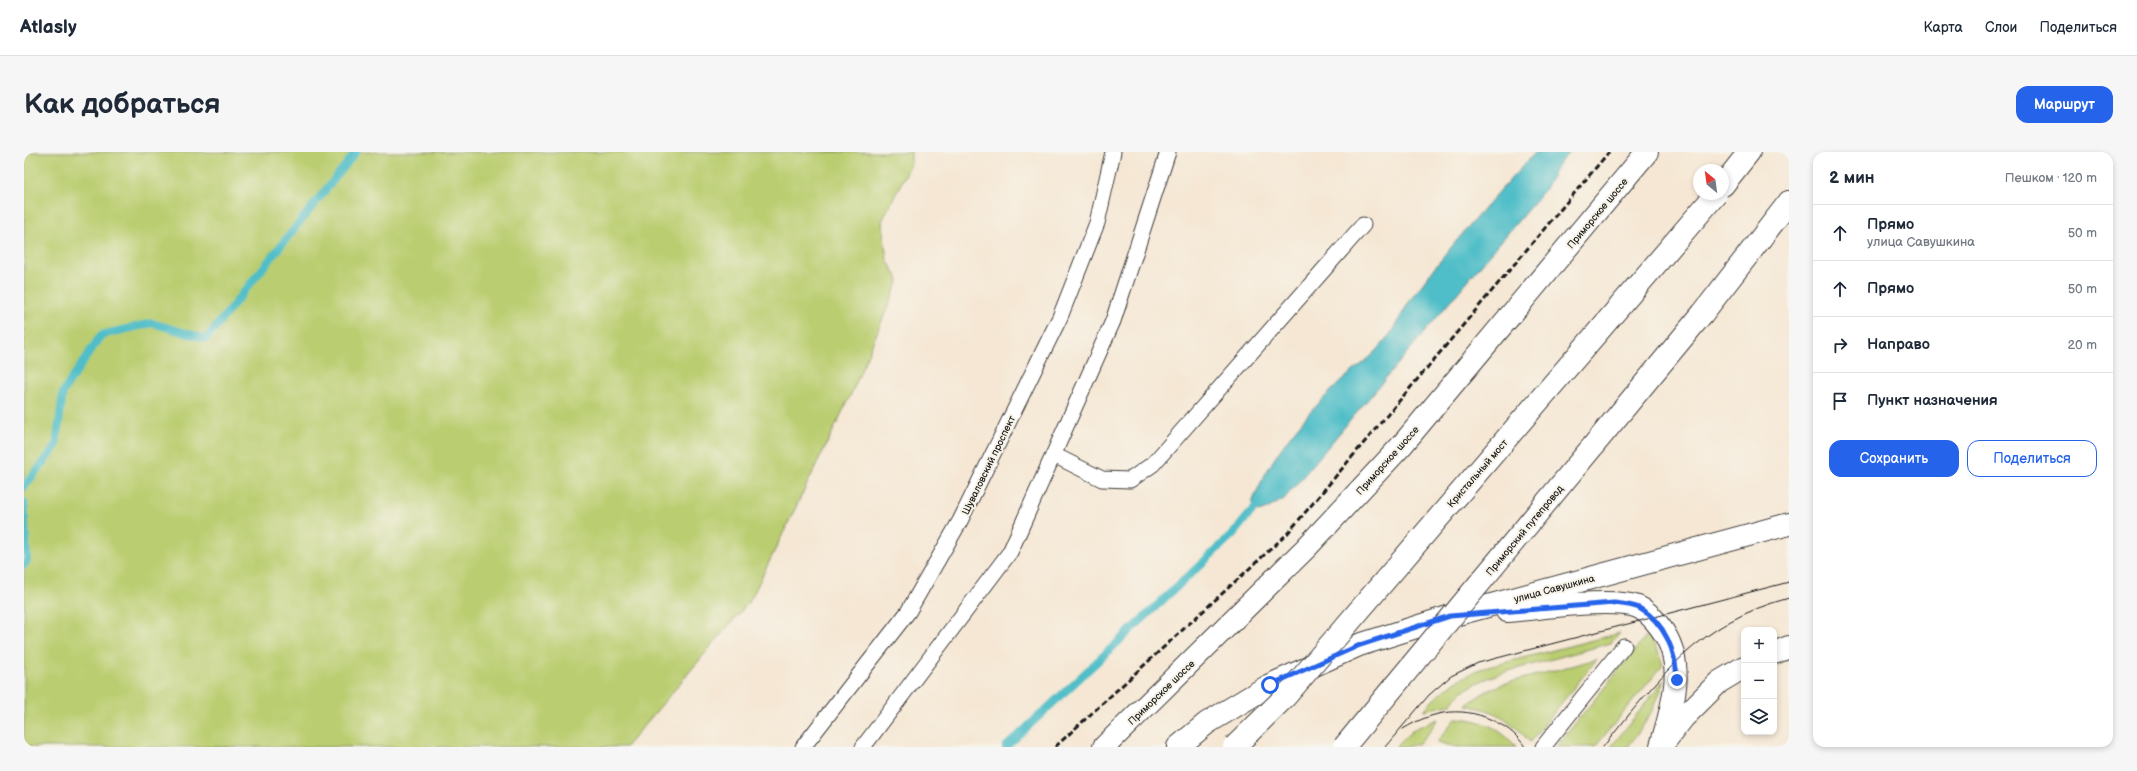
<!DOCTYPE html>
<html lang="ru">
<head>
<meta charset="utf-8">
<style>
	:root { --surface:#fff; --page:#f6f6f7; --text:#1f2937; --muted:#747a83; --line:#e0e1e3; --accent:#2563eb }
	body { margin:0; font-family:"Balsamiq Sans",sans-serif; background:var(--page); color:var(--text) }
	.controls { position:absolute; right:12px; bottom:12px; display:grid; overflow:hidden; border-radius:8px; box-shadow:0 2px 6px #0003 }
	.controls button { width:36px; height:36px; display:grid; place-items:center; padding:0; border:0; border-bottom:1px solid var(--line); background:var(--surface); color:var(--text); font:20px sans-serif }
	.compass { position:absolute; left:1669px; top:12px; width:36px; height:36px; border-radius:50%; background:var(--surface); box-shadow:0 2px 6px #0003; rotate:331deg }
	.stop { position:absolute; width:12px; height:12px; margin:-9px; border:3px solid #2563eb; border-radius:50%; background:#fff }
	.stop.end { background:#2563eb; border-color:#fff; box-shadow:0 1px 4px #0008 }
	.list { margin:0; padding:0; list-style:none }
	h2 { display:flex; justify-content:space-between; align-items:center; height:52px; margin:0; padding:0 16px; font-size:17px }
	h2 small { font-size:13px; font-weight:400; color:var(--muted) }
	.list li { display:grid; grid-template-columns:26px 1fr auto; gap:12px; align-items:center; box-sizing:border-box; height:56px; padding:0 16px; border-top:1px solid var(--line) }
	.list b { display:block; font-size:15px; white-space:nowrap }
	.list p { margin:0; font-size:13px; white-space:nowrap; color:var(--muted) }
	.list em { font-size:13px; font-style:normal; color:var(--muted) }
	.actions { display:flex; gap:8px; padding:12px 16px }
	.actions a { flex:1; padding:9px 0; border:1px solid var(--accent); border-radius:12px; text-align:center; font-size:14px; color:var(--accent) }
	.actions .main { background:var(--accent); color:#fff }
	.icon { flex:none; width:22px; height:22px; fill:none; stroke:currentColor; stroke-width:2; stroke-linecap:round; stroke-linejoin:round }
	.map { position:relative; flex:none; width:1765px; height:595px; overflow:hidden; border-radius:12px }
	header { display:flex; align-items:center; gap:24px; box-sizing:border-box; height:56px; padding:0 20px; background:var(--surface); border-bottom:1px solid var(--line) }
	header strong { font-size:19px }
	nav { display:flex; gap:22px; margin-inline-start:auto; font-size:14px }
	.intro { display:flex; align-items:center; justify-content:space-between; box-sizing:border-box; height:96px; padding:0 24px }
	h1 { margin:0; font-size:28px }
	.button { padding:10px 18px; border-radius:12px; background:var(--accent); color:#fff; font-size:14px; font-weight:700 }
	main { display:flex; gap:24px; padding:0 24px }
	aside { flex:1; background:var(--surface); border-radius:12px; box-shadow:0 2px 6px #0003 }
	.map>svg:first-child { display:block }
	.green { fill:#bacd70; stroke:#6b7446 }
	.water { fill:#50bec8; stroke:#366d72 }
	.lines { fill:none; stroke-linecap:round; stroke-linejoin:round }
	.stream { stroke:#50bec8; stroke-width:8 }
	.lane-casing { stroke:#3d3a38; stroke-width:17 }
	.street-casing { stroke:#3d3a38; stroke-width:24 }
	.secondary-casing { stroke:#3d3a38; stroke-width:24 }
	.primary-casing { stroke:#3d3a38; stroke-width:24 }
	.lane { stroke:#fff; stroke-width:15 }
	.street { stroke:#fff; stroke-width:22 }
	.secondary { stroke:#fff; stroke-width:22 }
	.primary { stroke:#fff; stroke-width:22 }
	.tram { stroke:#1c1c1c; stroke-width:1 }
	.rail { stroke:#1c1c1c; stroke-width:3; stroke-dasharray:6 3; stroke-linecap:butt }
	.street-bridge-casing { stroke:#3d3a38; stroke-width:24; stroke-linecap:butt }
	.primary-bridge-casing { stroke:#3d3a38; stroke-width:24; stroke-linecap:butt }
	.street-bridge { stroke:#fff; stroke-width:22 }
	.primary-bridge { stroke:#fff; stroke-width:22 }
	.route { stroke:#2563eb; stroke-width:5 }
	.labels { text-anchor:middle; stroke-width:4; stroke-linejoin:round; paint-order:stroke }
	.street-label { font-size:10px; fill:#1c1c1c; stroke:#f7f3e8 }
</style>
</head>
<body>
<header>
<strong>Atlasly</strong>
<nav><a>Карта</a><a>Слои</a><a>Поделиться</a></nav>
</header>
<div class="intro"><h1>Как добраться</h1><a class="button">Маршрут</a></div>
<main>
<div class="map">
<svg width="1765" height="595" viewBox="0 0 1765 595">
	<rect width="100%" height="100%" fill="#f7f3e8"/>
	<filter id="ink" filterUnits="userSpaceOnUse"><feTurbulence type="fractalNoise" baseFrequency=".025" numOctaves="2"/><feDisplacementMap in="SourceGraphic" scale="8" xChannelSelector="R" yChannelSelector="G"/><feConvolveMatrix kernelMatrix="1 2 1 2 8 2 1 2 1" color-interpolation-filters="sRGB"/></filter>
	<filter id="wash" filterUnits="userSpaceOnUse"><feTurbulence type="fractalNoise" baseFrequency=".012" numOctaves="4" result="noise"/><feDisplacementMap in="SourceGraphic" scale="16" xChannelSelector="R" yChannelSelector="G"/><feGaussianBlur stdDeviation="0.9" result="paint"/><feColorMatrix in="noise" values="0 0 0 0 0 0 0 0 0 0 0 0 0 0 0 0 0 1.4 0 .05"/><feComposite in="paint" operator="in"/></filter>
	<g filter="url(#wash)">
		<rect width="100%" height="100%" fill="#f5e7d4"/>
		<g class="green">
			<polygon points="0,0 887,0 887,12 858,69 863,108 875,128 829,238 727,447 602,595 0,595"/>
			<polygon points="1596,481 1587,491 1474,522 1455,530 1439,539 1426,553 1400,558 1413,544 1432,529 1456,517"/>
			<polygon points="1624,482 1633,497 1639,513 1571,595 1532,595"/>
			<path d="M1573,507l-67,83c-24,-25 -30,-30 -64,-37l20,-14 17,-7z"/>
			<path d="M1640,528c-7,26 -20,46 -36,67h-17z"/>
			<path d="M1432,566c26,1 43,10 61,29h-62l-18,-5z"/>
			<path d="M1414,567c-16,22 -14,28 -43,28l19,-18z"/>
		</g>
		<path class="water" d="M1512,0h34l-10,10 -15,27 -261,310 -17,10 -8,3 -5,-4 -2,-5c18,-46 46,-80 82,-115 15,-15 33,-26 47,-42 14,-16 21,-35 33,-51 37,-50 79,-98 122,-143z"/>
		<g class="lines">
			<g class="stream">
				<polyline points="0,335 32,294 39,240 77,183 128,171 182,187 332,0"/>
				<polyline points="0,350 3,408 0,413"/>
				<polyline points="982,595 1209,382 1237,348"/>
			</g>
		</g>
	</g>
	<g filter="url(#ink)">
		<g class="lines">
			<g class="lane-casing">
				<g id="lane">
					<polyline points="1030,303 1078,327 1106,328 1129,312 1339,73"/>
					<polyline points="779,595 884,460 936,369 1036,165 1073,71 1089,0"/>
					<polyline points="839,595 986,400 1089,169 1144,0"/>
					<polyline points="1519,595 1600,494"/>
				</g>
			</g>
			<g class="street-casing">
				<polyline id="street" points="1699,33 1725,0"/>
			</g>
			<g class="secondary-casing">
				<g id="secondary">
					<path d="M1483,459c31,-2 103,-14 131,-4 9,4 16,12 22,20 28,37 12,79 1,119"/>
					<polyline points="1750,501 1765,495"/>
					<polyline points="1642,588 1659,566 1695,530 1720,515"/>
					<polyline points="1154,595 1183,571 1246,533 1335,493 1427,464 1765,372"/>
				</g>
			</g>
			<g class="primary-casing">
				<g id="primary">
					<polyline points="1679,161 1765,50"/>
					<polyline points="1080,595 1282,396 1378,293 1623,0"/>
				</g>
			</g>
			<use href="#lane" class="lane"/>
			<use href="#street" class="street"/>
			<use href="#secondary" class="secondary"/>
			<use href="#primary" class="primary"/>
			<g class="tram">
				<path d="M1379,577c31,-19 62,-24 95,-6 10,5 21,14 27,24"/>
				<polyline points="1361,595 1405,543 1427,524 1454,511 1765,430"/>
				<path d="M1579,595c56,-69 95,-125 186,-149"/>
			</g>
			<polyline class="rail" points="1031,595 1263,382 1585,0"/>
			<g class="street-bridge-casing">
				<polyline id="street-bridge" points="1210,595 1261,545 1692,42"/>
			</g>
			<g class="primary-bridge-casing">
				<polyline id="primary-bridge" points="1320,595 1679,161"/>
			</g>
			<use href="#street-bridge" class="street-bridge"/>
			<use href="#primary-bridge" class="primary-bridge"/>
		</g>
	</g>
	<g class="lines" filter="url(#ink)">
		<path class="route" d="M1246,533l90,-40 90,-29 164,-13c8,1 18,2 25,5 26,14 37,44 38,72"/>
	</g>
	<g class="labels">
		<g class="street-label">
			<text transform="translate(1573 61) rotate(-50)" y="4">Приморское шоссе</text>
			<text transform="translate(1363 308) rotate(-48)" y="4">Приморское шоссе</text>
			<text transform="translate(964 313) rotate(-64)" y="4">Шуваловский проспект</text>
			<text transform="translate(1453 321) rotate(-49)" y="4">Кристальный мост</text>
			<text transform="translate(1500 378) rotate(-50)" y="4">Приморский путепровод</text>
			<text transform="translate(1530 436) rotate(-15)" y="4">улица Савушкина</text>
			<text transform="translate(1137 540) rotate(-44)" y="4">Приморское шоссе</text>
		</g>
	</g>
</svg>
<div class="controls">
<button>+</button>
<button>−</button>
<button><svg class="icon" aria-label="layers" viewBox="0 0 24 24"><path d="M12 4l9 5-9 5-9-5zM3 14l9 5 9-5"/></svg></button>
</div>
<svg class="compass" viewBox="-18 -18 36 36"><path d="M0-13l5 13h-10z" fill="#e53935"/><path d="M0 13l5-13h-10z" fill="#747a83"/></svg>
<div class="stop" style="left:1246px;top:533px"></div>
<div class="stop end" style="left:1653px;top:528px"></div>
</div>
<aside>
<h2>2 мин<small>Пешком · 120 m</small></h2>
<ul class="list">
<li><svg class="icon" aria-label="ahead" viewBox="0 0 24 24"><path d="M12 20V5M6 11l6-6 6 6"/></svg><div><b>Прямо</b><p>улица Савушкина</p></div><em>50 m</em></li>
<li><svg class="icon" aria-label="ahead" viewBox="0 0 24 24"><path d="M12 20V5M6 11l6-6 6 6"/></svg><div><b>Прямо</b></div><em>50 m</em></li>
<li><svg class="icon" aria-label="right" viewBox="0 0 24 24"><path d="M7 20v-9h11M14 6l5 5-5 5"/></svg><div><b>Направо</b></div><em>20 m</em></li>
<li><svg class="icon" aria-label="arrive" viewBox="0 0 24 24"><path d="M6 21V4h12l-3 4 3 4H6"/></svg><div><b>Пункт назначения</b></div></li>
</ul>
<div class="actions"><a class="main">Сохранить</a><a>Поделиться</a></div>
</aside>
</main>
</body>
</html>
